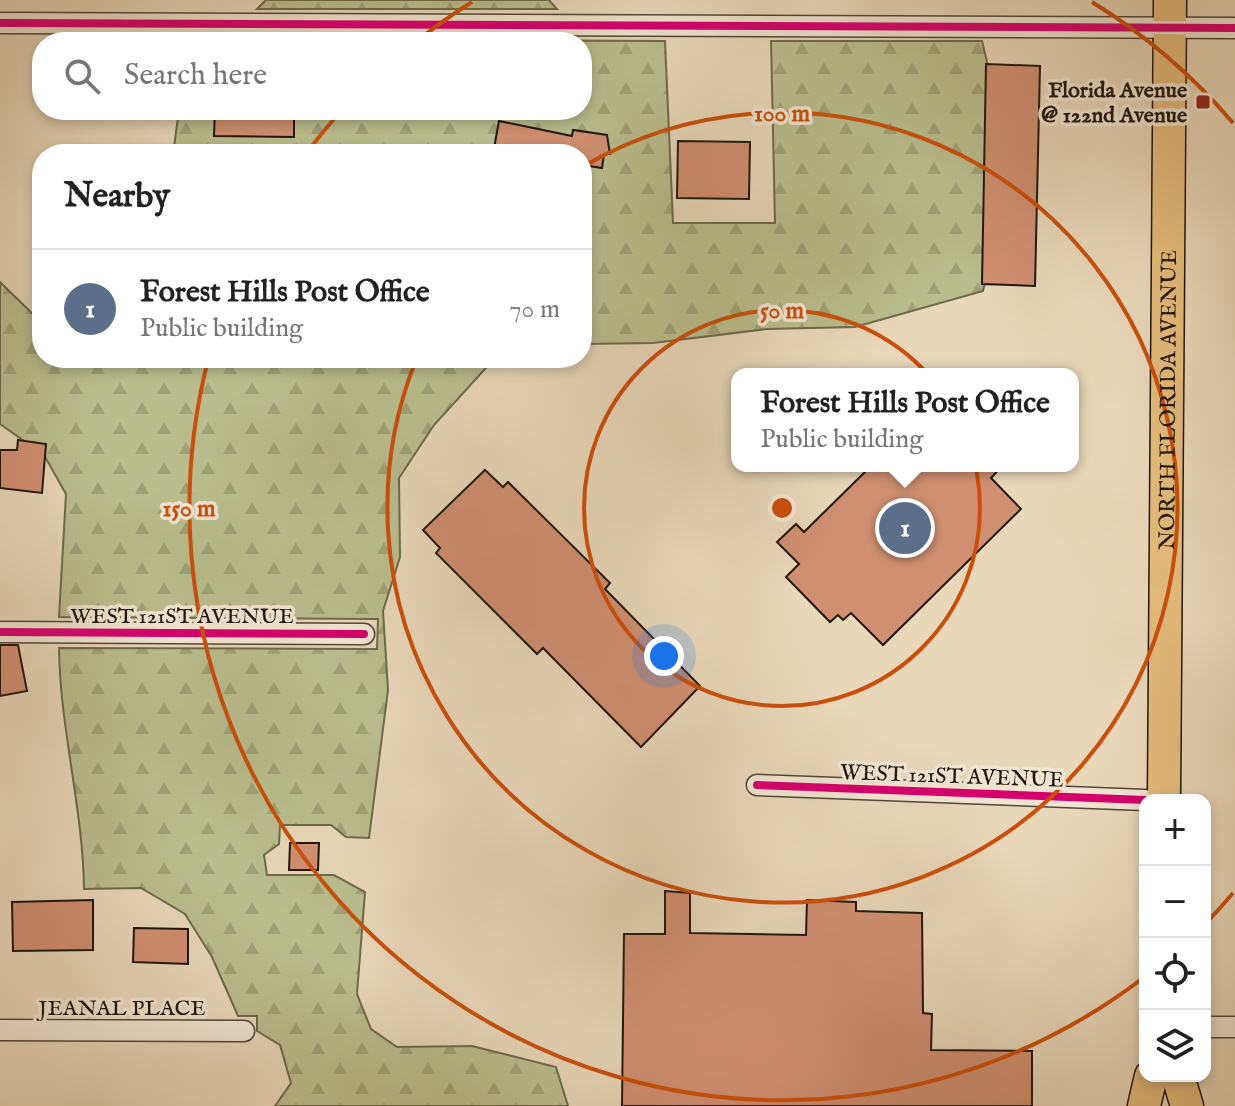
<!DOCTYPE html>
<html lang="en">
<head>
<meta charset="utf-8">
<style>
	:root { --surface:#fff; --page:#f6f6f6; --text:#222; --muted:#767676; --line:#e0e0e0; --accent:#8f2418 }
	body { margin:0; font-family:"IM FELL English",serif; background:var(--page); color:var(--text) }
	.controls { position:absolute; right:24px; bottom:24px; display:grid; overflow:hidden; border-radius:16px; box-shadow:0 4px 12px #0003 }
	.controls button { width:72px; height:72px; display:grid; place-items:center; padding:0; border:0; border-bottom:2px solid var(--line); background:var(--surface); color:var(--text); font:40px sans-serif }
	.you { position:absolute; left:664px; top:656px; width:28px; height:28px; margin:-20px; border:6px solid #fff; border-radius:50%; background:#1a73e8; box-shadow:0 0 0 12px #1a73e833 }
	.badge { display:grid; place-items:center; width:52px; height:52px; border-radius:50%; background:var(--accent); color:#fff; font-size:26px; font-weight:700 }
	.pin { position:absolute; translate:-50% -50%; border:4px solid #fff; box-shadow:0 2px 8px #0006 }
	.popup { position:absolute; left:731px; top:368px; width:348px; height:104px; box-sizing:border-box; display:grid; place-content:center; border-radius:16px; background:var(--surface); filter:drop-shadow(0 2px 6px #0005); font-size:26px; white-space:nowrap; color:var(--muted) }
	.popup b { font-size:30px; color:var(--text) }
	.popup::after { content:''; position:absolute; left:50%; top:100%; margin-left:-16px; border:16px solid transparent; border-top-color:var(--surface) }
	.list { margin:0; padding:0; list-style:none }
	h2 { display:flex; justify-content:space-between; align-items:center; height:104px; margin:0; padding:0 32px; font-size:34px }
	h2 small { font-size:26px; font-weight:400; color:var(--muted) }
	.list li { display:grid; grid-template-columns:52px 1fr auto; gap:24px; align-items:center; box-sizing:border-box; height:120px; padding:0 32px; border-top:2px solid var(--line) }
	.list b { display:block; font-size:30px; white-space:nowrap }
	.list p { margin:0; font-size:26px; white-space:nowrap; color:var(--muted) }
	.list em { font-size:26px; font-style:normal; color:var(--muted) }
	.icon { flex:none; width:44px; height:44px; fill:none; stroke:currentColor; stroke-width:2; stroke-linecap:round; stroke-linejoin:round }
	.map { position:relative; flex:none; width:1235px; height:1106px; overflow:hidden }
	.search { position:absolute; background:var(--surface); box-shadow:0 4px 12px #0003; left:32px; top:32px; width:560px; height:88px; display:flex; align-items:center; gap:20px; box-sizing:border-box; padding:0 28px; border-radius:32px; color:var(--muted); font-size:30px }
	.panel { position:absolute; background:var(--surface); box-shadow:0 4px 12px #0003; left:32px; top:144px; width:560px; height:224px; border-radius:32px }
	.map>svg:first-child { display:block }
	.forest { fill:url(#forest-firs); stroke:#6c6a4c; stroke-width:2 }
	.building { fill:#d08f71; stroke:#1f160b; stroke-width:2 }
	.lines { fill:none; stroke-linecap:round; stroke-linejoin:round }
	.street-casing { stroke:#524636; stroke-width:23 }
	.primary-casing { stroke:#1f160b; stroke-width:35 }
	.street { stroke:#f1e5d2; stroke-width:20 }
	.primary { stroke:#e4bc7c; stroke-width:32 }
	.cycleway-casing { stroke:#f1e5d2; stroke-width:13 }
	.cycleway { stroke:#d6006c; stroke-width:8 }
	.ring { fill:none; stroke:#ca4f0c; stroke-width:4 }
	.poi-dot { fill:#8f2418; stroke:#f1e5d2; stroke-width:3 }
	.labels { text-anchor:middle; stroke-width:7; stroke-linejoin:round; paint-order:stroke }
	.poi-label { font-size:22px; font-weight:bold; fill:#1f160b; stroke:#f1e5d2; text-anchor:end }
	.street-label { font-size:22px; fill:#1f160b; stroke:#f1e5d2 }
	.centre { fill:#ca4f0c; stroke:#f1e5d2; stroke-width:4 }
	.ring-label { font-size:24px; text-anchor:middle; font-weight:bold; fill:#ca4f0c; stroke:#f1e5d2; stroke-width:7; stroke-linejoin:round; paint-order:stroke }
</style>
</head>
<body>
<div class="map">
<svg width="1235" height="1106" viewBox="0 0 1235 1106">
	<defs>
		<pattern id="forest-firs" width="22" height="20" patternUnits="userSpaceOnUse" patternTransform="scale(2)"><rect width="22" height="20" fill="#b9bd8d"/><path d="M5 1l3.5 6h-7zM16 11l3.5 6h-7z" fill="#9fa278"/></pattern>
	</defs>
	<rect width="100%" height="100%" fill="#e9d7b9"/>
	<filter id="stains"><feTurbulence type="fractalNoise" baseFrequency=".0025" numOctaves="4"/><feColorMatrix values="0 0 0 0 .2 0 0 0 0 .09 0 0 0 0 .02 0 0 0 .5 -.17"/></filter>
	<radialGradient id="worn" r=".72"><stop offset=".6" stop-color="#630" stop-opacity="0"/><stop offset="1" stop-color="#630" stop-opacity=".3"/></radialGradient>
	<g class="forest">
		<polygon points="266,0 549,0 557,9 257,9"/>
		<polygon points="227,39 665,41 673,223 775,223 771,41 982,41 1002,123 999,216 983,291 855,327 767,329 653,343 582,344 582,154 173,154 179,110 582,110 582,42 225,42"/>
		<path d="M0,282l42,41v35h453l-61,67 -35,53 1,79 -17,54 5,79 -19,148 -23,-1 -15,-12h-51l-1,19 -15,11 3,20h67l31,17 -8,102 14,35 26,18 75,-1 84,21 12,39h-293l16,-23 -11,-38 -23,-14v-15h-19l-26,-59 -27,-43 -44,-26 -57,1c-1,-81 -24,-160 -25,-241l318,1 1,-30 -319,-2 7,-123 -22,-39 -44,-31z"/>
	</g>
	<g class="building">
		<polygon points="986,64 1040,66 1035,286 982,284"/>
		<polygon points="215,110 294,110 294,137 214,136"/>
		<polygon points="499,121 572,136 573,130 607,135 610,154 604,154 602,168 582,165 582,154 493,154"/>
		<polygon points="678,141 750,142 749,199 677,198"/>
		<polygon points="18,440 46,444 42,493 0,488 0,450 17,450"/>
		<polygon points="871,466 1002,466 991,478 1021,509 883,645 851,613 843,620 838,615 830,622 786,577 799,564 777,542 796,524 804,532"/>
		<polygon points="485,470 503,487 508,482 610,583 605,589 700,686 641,747 543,648 537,654 436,553 440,548 423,530"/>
		<polygon points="0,645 18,645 27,691 0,696"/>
		<polygon points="290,843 319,843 318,870 289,870"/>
		<polygon points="665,891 690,893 690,933 806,935 807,900 856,902 856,911 922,913 923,1013 932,1014 931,1050 1032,1051 1032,1106 622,1106 624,934 665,934"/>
		<polygon points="93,900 93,950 13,951 12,902"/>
		<polygon points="134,928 188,929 188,964 133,962"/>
	</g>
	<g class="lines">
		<g class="street-casing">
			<g id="street">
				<polyline points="0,23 1235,28"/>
				<polyline points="0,632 364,634"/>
				<polyline points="757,785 1145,800"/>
				<polyline points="1205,1027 1235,1027"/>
				<polyline points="0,1030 244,1031"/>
			</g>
		</g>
		<g class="primary-casing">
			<g id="primary">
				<path id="s1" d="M1164,800l6,-800"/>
				<polyline points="1178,1076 1187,1106"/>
				<polyline points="1144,1106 1151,1076"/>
			</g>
		</g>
		<use href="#street" class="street"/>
		<use href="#primary" class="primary"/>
		<g class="cycleway-casing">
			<g id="cycleway">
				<polyline points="0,23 1235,28"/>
				<polyline points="0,632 364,634"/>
				<polyline points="757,785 1145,800"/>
			</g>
		</g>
		<use href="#cycleway" class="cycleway"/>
	</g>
	<g class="ring">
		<circle cx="782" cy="508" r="198"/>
		<path d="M584 166A395 395 0 1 1 416 360"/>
		<path d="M1233 893A593 593 0 0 1 1209 920M1143 978A593 593 0 0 1 208 360M308 151A593 593 0 0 1 341 111M417 41A593 593 0 0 1 472 2M1092 2A593 593 0 0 1 1233 123"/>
	</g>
	<rect class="poi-dot" x="1195" y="94" width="16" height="16" rx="4"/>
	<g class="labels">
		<g class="poi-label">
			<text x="1187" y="97">Florida Avenue<tspan x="1187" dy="25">@ 122nd Avenue</tspan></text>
		</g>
		<g class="street-label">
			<text dy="8" stroke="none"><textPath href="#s1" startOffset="400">NORTH FLORIDA AVENUE</textPath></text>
			<text x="182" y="623">WEST 121ST AVENUE</text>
			<text transform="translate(952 775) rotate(2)" y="8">WEST 121ST AVENUE</text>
			<text x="122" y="1015">JEANAL PLACE</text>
		</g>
	</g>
	<circle cx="782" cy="508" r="12" class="centre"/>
	<g class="ring-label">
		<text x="782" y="121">100 m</text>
		<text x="782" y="318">50 m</text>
		<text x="189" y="516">150 m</text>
	</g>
	<rect width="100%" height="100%" filter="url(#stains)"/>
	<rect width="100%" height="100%" fill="url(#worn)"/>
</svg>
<div class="controls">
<button>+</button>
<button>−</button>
<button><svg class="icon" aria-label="locate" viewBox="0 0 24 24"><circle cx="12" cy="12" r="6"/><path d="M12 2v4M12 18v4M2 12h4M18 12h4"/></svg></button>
<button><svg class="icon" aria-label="layers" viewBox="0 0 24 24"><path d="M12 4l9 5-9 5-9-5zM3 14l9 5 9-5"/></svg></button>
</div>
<div class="you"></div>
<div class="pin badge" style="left:905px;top:528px;background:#5c6f8a">1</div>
<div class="popup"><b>Forest Hills Post Office</b>Public building</div>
<div class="search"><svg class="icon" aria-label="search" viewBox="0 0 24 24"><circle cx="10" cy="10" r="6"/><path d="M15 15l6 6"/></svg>Search here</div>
<section class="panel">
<h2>Nearby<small></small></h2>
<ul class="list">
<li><span class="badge" style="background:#5c6f8a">1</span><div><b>Forest Hills Post Office</b><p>Public building</p></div><em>70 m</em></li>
</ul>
</section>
</div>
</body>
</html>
